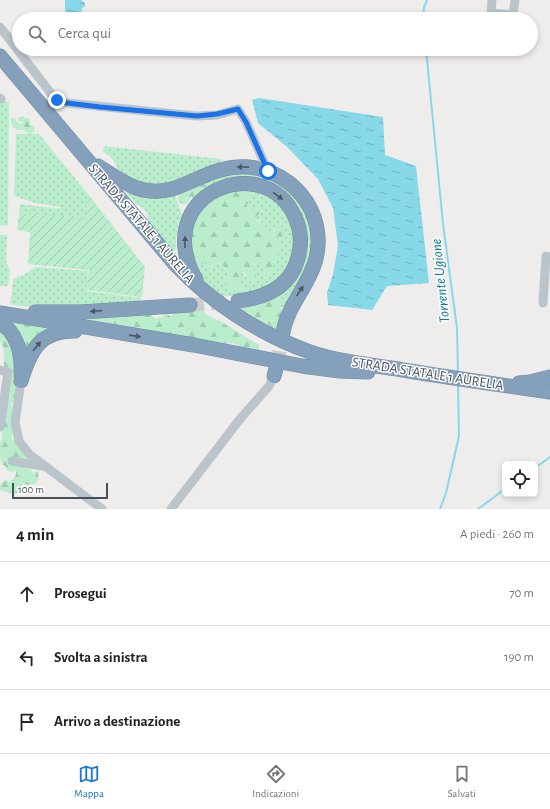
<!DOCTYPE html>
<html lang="it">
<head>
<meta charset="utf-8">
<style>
	:root { --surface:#fff; --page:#f2f2f2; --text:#222; --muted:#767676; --line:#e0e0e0; --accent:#1c75d8 }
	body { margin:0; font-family:"Alegreya Sans",sans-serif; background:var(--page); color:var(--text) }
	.controls { position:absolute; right:12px; bottom:12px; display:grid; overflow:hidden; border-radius:6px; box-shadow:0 2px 6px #0003 }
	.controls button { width:36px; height:36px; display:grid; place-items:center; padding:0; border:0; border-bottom:1px solid var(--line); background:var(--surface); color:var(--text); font:20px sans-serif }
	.scale { position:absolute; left:12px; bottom:10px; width:96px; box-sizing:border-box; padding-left:4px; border:2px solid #455059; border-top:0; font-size:11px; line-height:14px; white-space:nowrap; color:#455059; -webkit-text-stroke:3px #fff; paint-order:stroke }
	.stop { position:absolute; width:12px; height:12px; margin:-9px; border:3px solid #1a73e8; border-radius:50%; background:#fff }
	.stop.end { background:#1a73e8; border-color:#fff; box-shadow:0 1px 4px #0008 }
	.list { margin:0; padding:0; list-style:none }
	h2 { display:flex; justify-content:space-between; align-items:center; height:52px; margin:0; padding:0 16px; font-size:17px }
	h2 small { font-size:13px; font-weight:400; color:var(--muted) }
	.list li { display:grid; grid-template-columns:26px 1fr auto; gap:12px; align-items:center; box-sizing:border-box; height:64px; padding:0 16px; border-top:1px solid var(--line) }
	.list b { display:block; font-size:15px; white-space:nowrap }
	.list em { font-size:13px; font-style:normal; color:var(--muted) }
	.icon { flex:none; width:22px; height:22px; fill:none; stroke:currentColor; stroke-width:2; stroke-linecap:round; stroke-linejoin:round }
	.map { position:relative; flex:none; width:550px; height:509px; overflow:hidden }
	.search { position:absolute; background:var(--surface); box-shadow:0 2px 6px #0003; left:12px; right:12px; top:12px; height:44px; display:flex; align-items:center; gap:10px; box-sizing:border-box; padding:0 14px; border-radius:22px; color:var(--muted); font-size:15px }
	.sheet { height:244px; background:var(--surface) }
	nav { display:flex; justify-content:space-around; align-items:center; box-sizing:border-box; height:56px; border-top:1px solid var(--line); background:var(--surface); font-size:11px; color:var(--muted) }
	nav a { display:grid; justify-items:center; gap:2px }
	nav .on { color:var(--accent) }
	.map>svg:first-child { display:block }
	.grass { fill:url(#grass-dots) }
	.forest { fill:url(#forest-firs) }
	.garden { fill:url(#garden-furrows) }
	.water { fill:url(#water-ripples) }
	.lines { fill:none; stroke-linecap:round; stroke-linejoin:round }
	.stream { stroke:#87d8e9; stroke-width:2 }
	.highway-tunnel { stroke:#cdcdcf; stroke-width:14; stroke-dasharray:14 7; stroke-linecap:butt }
	.highway-casing { stroke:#6f8ba6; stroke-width:15 }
	.minor { stroke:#bac4cb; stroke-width:9 }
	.highway { stroke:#84a0ba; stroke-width:14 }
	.oneway { fill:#4b5863 }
	.route { stroke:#1a73e8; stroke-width:5 }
	.labels { text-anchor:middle; stroke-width:3; stroke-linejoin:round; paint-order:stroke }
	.street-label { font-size:14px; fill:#455059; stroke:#fff }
	.water-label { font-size:15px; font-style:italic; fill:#0f7c93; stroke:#fff }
</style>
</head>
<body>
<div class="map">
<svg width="550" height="509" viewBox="0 0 550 509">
	<defs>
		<pattern id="grass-dots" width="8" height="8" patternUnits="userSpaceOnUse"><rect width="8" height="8" fill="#b9edcb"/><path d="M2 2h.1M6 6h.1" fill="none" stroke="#a0cdb1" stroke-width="1.8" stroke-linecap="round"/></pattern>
		<pattern id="forest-firs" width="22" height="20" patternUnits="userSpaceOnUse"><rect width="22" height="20" fill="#b9edcb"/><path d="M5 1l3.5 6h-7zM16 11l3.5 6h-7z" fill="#a0cdb1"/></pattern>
		<pattern id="garden-furrows" width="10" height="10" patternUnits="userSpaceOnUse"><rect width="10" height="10" fill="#b9edcb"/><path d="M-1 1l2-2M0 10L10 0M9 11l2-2" fill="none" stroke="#a0cdb1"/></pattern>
		<pattern id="water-ripples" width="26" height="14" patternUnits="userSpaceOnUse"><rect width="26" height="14" fill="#87d8e9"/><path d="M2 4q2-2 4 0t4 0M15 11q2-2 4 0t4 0" fill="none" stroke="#70b2c0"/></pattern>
	</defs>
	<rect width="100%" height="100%" fill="#efecec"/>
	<g class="grass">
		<polygon points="0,101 8,102 9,103 8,226 0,225"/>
		<polygon points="16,134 39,134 87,193 86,218 19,213 20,204 60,209 60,207 35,203 14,196"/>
		<path d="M104,146l117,13 2,1 -4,3 -49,21 -24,1 -27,-12c-3,-4 -2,-6 -4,-10 -3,-6 -8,-8 -12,-12z"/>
		<polygon points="245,172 274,178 298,199 311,224 312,238 310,262 286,307 280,307 276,301 272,298 305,241 274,187 208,192 201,183 222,175"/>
		<polygon points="127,191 175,195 182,215 178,223 179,230 176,236 176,249 171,253 157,235 157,232 148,223 147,213 142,207 135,204 132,199 126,193"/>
		<path d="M251,192h15l20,17 11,38 -17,35 -30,14h-27l-13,-9 -9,-10 -7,-13 12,-4v4l5,3 5,-4c13,3 13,17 18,27l7,1 4,2v-6l-5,-4 -1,-5 3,-6 6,8 7,2 1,-2 -3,-13v-2l10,-2 2,4 -1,8 7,-3 8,-22 -3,-9 1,-3h4l-5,-11 -3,4h-4l-2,-3h-6l-1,-3 2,-3 -2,-3 -4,2 -4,-2 12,-8 -8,-3 -4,2 -5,-1v-6l5,-4z"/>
		<polygon points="0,235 7,235 6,262 10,270 8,286 0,286"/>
		<path d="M36,267l52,4 -2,20 55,7v3c-43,5 -87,9 -129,4l-2,-3 2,-9 1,-13 2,-2 8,-3z"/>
	</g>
	<g class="forest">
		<polygon points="23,116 25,118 29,118 30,121 30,124 35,128 34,132 30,134 24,130 17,130 14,128 11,123 11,118 14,118 19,124 23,123 23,121 19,122 17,118"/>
		<polygon points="201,183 210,184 208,192 194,201 191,196 188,203 185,204 180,203 178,199 178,193 191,189"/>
		<path d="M235,188l18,5 -1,6 -5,5v6l9,-2 8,2 -11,9 3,2 6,-1 -1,7 6,1 4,3h2l6,-6 4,1 1,2 -1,8 -7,3v4l3,2v5l-9,26 -4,2h-2l1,-11 -2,-4 -4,2 -5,-1 -1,1c-1,6 6,10 2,17h-5l-6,-10 -3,1 -1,10 7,6v3l-2,1c-7,-4 -19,-3 -21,-14l4,-3c0,-7 -5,-12 -12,-13l-8,5 -2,-2v-6l-5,5h-6l-7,-33 18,-31z"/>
		<path d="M272,298l4,3 2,-2 3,1v4l-1,3 2,4 -5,20c-5,-3 -7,-6 -11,-8 -6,-4 -13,-5 -18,-11l-3,1 -4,-3 -2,-4z"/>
		<polygon points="202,309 207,315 220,321 259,345 259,352 245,349 233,343 216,344 80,319 150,314 155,318 162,317 165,313 172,317 174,312"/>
		<polygon points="0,319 65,327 25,352"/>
		<path d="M0,331l9,9 6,20v22l2,4 -3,15 -3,4 2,5 -3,13 3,3v7l-2,4 14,17 1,4 -1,10 6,2 1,3 6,-2c2,13 -3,15 -15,13l-6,9 -6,1 -10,-4 -1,1v-5l2,-4 4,-2 4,2c4,-4 8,-6 5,-12l-3,2 -5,-1 -2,-5 -3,-2 -2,-6v-14l2,-7v-9l10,-58 -2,-2 -6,-1v-17l-4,-10z"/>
	</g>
	<polygon class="garden" points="87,193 145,267 142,297 86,290 89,270 28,264 30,232 17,230 19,213 86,217"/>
	<g class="water">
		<polygon points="65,0 81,0 85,3 85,6 82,8 80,19 67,19 65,13"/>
		<polygon points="259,98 383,117 385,155 416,166 429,283 387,286 372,310 328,305 327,293 333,274 338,246 333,208 318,179 287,147 258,123 252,100"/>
	</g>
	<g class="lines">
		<g class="stream">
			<polyline points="423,19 424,7 427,0"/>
			<polyline points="426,49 443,224 457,328 458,374"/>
			<polyline points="535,468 550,457"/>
			<polyline points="440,509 446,493 459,436 458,385"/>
			<polyline points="478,509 505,489"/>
		</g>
		<g class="highway-tunnel">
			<polyline points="190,305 238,301"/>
			<polyline points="277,365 283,333"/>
		</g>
		<g class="highway-casing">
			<g id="highway">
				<path d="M0,56l174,207c37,39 85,71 136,89 30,10 62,13 93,18 49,8 98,15 147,22"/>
				<path d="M98,166c25,16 43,31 74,23 22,-7 42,-21 66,-22 51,-3 92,45 77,95 -7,25 -28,44 -32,71"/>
				<path d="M196,280c-48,-86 68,-132 99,-63 7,15 7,31 1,47 -9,25 -33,34 -58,37"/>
				<polyline points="35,312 81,312 190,305"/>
				<polyline points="0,313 194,345 302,366 340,371 368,372"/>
				<path d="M0,323c17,9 22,31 21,49"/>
				<polyline points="274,376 277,365"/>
				<path d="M21,381c9,-30 19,-51 54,-50"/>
				<polyline points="519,383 530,382 550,377"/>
			</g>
		</g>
		<g class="minor">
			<polyline points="492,0 491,13 513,15 515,0"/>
			<polyline points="0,27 53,96 57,99 67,103 176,114 197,116 217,115 238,109 246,122 268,171"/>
			<polyline points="0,98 1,99"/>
			<polyline points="543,303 546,256 550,257"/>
			<polyline points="0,370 8,372 0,427"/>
			<polyline points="21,381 15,422 19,441 29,454 102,509"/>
			<polyline points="12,461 43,466"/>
			<polyline points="171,509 240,419 269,386 274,376"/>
		</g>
		<use href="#highway" class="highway"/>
	</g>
	<defs><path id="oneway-solid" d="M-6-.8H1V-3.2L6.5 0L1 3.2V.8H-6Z"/></defs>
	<g class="oneway">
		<use href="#oneway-solid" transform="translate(243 167) rotate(-179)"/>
		<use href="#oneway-solid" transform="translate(278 196) rotate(36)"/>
		<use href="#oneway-solid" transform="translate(185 242) rotate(-89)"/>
		<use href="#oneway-solid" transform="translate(300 291) rotate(-56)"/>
		<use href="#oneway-solid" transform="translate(96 311) rotate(176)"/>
		<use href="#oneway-solid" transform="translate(135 336) rotate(8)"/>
		<use href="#oneway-solid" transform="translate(37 346) rotate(-51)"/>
	</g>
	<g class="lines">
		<polyline class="route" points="57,100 67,103 100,107 197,116 217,114 238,109 246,122 268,171"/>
	</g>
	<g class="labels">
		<g class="street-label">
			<text transform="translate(142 223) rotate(49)" y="5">STRADA STATALE 1 AURELIA</text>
			<text transform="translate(428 373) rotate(9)" y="5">STRADA STATALE 1 AURELIA</text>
		</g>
		<g class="water-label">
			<text transform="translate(440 281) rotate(-96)" y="5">Torrente Ugione</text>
		</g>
	</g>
</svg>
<div class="controls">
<button><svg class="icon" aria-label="locate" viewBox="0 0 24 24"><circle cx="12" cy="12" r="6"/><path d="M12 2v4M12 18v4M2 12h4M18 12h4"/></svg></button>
</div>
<div class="scale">100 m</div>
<div class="stop" style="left:268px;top:171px"></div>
<div class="stop end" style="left:57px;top:100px"></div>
<div class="search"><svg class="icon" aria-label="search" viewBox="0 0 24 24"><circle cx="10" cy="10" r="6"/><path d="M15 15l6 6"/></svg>Cerca qui</div>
</div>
<section class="sheet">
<h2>4 min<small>A piedi · 260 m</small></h2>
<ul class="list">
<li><svg class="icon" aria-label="ahead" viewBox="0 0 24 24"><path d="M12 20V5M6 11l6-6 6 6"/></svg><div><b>Prosegui</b></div><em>70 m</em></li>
<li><svg class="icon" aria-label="left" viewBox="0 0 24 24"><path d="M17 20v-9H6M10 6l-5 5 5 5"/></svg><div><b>Svolta a sinistra</b></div><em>190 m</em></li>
<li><svg class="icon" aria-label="arrive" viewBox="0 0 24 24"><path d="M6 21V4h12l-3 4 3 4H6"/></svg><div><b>Arrivo a destinazione</b></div></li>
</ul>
</section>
<nav>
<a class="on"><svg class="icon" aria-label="map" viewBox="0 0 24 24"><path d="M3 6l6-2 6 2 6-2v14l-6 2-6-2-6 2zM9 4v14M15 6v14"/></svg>Mappa</a>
<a><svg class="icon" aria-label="directions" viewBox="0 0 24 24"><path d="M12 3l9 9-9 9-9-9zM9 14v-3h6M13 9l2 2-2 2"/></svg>Indicazioni</a>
<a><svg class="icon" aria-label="saved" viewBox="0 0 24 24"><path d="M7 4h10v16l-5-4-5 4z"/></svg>Salvati</a>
</nav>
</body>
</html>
